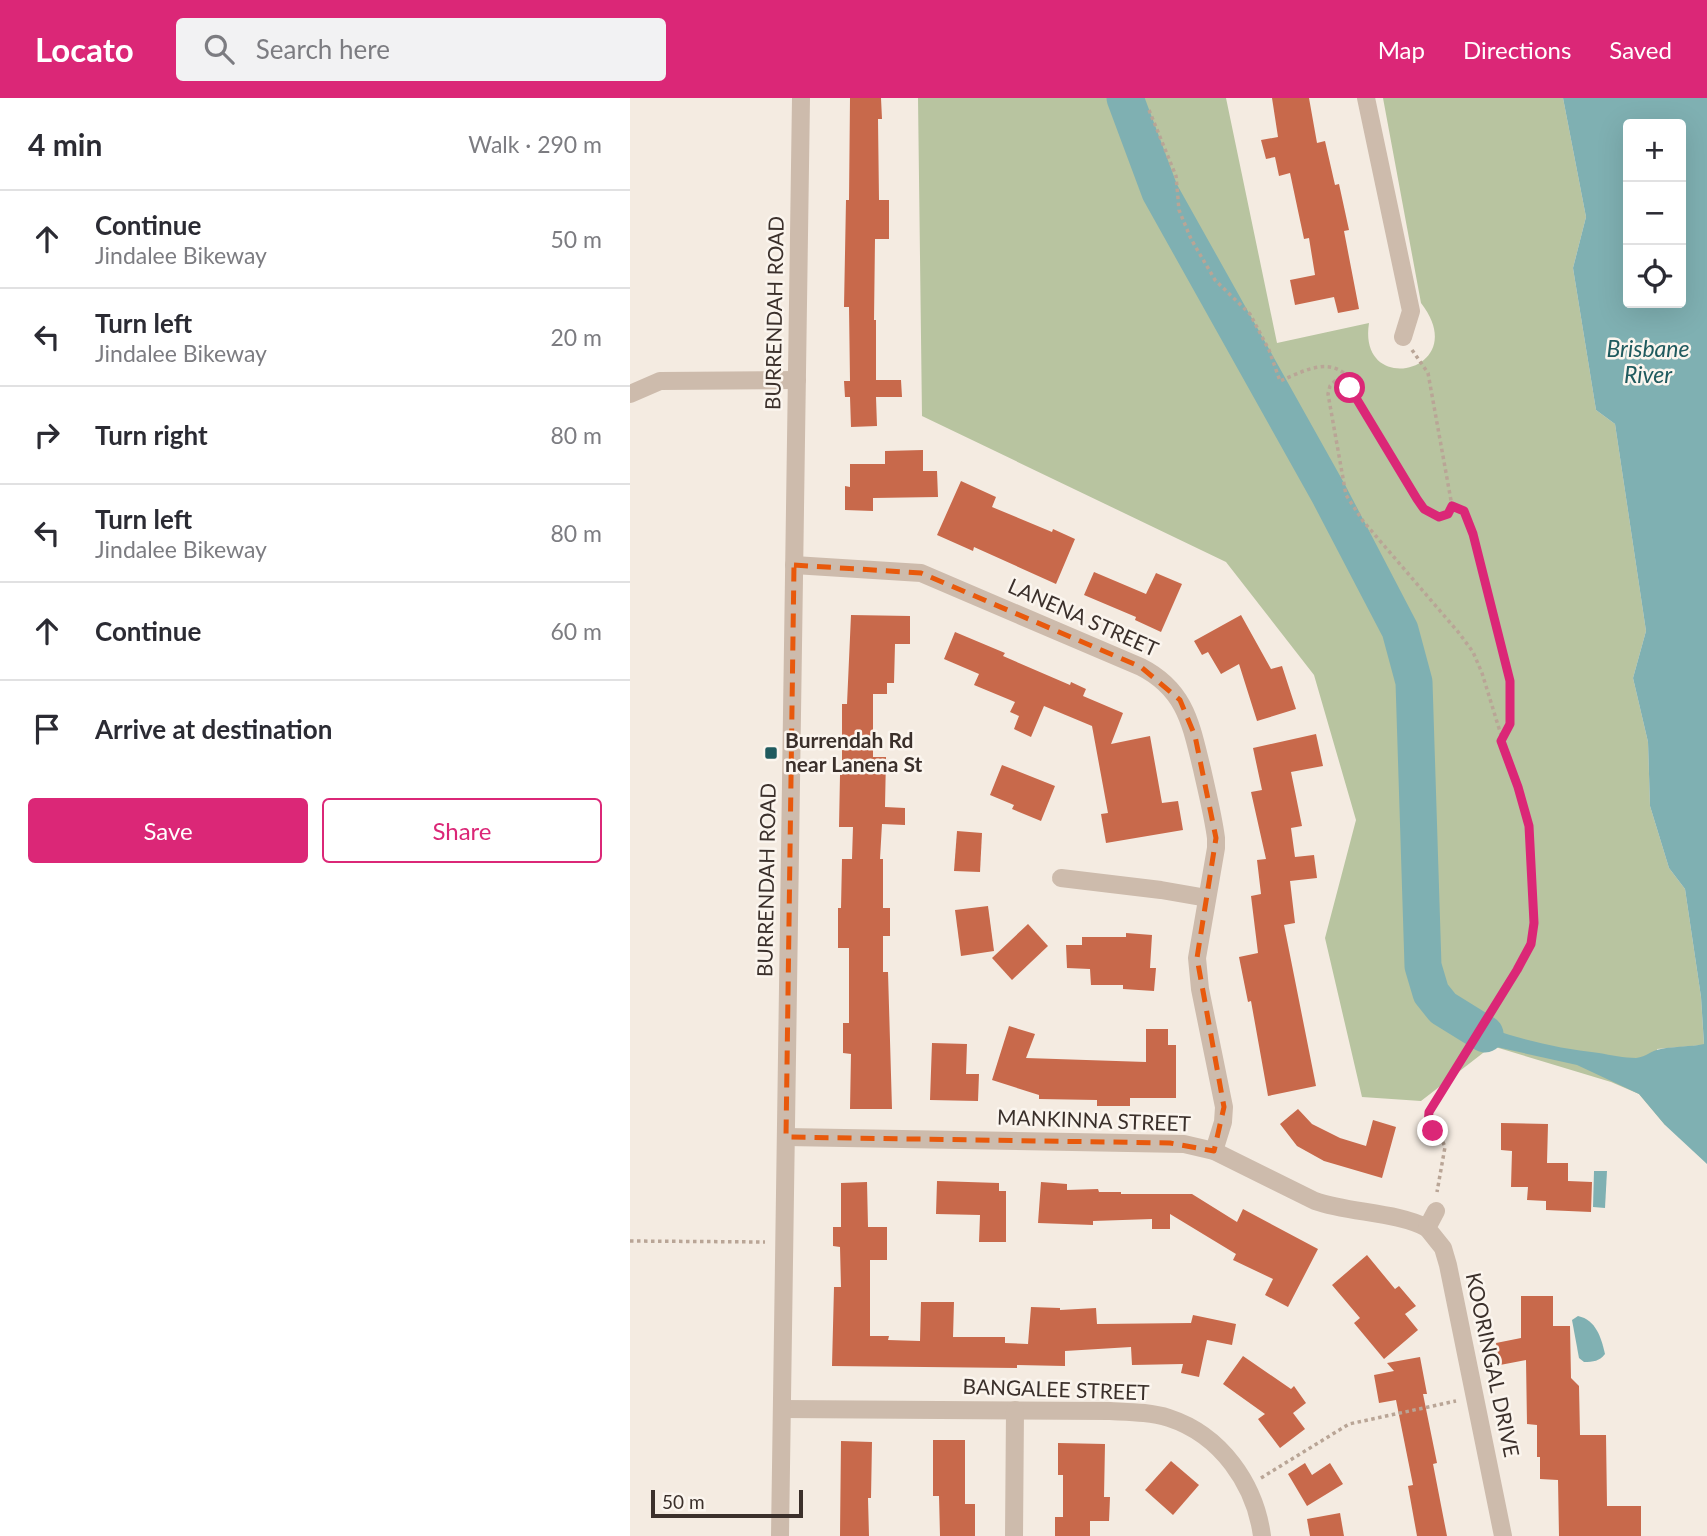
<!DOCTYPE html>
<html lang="en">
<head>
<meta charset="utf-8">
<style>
	:root { --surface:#fff; --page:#f2f2f3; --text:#2b2b33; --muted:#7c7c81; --line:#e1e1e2; --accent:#db2777 }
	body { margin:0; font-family:Lato,sans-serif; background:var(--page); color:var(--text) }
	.controls { position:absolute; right:21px; top:21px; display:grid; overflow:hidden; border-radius:7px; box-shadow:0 7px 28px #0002 }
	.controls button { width:63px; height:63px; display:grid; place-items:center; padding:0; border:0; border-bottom:2px solid var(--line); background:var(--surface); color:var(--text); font:35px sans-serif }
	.scale { position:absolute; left:21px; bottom:18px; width:152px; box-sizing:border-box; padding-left:7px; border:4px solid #3b302b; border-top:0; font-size:19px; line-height:24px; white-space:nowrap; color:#3b302b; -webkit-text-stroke:5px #fbf5ee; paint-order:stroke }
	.stop { position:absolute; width:21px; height:21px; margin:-16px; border:5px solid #db2777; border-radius:50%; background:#fff }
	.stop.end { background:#db2777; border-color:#fff; box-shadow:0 2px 7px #0008 }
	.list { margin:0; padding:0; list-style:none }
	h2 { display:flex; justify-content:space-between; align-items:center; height:91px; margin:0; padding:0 28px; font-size:30px }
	h2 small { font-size:23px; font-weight:400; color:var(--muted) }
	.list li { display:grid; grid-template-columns:46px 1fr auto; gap:21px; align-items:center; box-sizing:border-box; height:98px; padding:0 28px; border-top:2px solid var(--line) }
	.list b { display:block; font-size:26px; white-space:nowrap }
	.list p { margin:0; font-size:23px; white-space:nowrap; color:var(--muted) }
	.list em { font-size:23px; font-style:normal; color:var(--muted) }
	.actions { display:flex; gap:14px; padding:21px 28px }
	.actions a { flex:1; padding:16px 0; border:2px solid var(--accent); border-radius:7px; text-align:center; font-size:24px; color:var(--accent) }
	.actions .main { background:var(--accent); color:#fff }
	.icon { flex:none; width:38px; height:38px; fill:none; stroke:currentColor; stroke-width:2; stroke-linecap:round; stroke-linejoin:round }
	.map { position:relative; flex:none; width:1077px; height:1438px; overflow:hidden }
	header { display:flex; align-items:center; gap:42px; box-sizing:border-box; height:98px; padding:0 35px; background:var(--accent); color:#fff }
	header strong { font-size:33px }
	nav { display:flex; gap:38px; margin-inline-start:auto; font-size:24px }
	.search { width:490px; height:63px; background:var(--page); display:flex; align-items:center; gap:18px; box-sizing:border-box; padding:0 24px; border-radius:7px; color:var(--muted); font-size:26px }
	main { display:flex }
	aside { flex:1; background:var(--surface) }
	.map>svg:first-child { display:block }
	.green { fill:#b8c4a0 }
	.water { fill:#7fb0b2; fill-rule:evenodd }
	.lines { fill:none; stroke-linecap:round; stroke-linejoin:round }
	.river { stroke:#7fb0b2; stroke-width:37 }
	.building { fill:#c8694b }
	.path { stroke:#b9a596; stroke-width:3.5; stroke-dasharray:3.5 3.5; stroke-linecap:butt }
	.minor { stroke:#cdbbac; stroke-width:18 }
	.tertiary { stroke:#cdbbac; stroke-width:18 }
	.route { stroke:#db2777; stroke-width:9 }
	.marked { fill:none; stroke:#e8590c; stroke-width:5; stroke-dasharray:14 9; stroke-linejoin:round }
	.poi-dot { fill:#1f5a5e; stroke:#fbf5ee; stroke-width:2.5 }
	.labels { text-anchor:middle; stroke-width:5; stroke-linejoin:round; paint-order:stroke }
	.street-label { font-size:21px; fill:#3b302b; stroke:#fbf5ee }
	.poi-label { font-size:21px; font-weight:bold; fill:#3b302b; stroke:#fbf5ee; text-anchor:start }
	.water-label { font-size:23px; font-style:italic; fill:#1f5a5e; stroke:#fbf5ee }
</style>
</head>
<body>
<header>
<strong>Locato</strong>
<div class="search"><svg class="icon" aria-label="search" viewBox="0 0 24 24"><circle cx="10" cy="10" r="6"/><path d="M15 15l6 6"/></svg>Search here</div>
<nav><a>Map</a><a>Directions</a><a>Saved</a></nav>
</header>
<main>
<aside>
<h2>4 min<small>Walk · 290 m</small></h2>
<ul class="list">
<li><svg class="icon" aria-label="ahead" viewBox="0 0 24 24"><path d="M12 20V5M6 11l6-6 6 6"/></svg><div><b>Continue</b><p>Jindalee Bikeway</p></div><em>50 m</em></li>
<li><svg class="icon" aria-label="left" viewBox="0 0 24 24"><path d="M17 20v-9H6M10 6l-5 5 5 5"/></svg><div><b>Turn left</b><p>Jindalee Bikeway</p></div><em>20 m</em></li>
<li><svg class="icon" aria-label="right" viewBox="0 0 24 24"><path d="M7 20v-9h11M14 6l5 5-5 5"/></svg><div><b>Turn right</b></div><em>80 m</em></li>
<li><svg class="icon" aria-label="left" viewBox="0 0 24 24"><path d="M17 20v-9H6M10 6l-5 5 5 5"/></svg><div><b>Turn left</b><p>Jindalee Bikeway</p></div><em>80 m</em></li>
<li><svg class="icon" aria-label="ahead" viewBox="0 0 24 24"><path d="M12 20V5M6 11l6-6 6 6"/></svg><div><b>Continue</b></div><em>60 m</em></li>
<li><svg class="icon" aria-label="arrive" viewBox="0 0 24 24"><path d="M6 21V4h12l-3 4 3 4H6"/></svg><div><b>Arrive at destination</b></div></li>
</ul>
<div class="actions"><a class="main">Save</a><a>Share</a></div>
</aside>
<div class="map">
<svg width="1077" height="1438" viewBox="0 0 1077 1438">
	<rect width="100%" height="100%" fill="#f4ebe1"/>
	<path class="green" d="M288,0h308l51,245 92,-20c-12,76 105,48 52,-20l-38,-205h180l23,119 -13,51 23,142 19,14 31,207 -13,47 15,64 2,64 19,62 16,21 16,108 3,48 -47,4 8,76 -26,-31 -28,-12 -119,-36 -71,55 -59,-4 -37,-159 31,-118 -42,-145 -88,-113 -304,-146z"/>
	<g class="water">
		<path d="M933,0h144v1066l-42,-39 -26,-31 -62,-29 -85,-19 -25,-14 -24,-24c49,25 101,39 156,45 12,2 25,5 37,5 11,-1 15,-8 25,-9 14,-3 29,-2 43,-5l-3,-47 -16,-108 -16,-21 -19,-62 -2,-64 -15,-64 13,-47 -31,-207 -19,-14 -23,-142 13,-51zM1051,26v179h-53v-179z"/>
		<polygon points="964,1073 977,1073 975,1110 963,1109"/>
		<path d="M948,1218c18,4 23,21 27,38 -5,7 -12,8 -21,8l-5,-4 -7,-38z"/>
	</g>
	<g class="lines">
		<polyline class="river" points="495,0 530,94 699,396 770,532 784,584 793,868 801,895 813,910 855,936"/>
	</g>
	<g class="building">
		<polygon points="220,0 251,0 252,21 248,21 249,102 259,102 259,141 245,141 244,222 246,222 246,282 271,282 272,299 246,299 247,328 221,329 220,299 215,299 214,283 220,283 219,209 214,209 216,102 219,102"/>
		<polygon points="642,0 679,0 687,45 695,43 705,87 709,86 719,132 714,133 729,211 708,215 704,199 665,207 660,182 685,177 679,140 674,141 660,75 649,78 645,59 636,61 631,42 648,39"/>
		<polygon points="293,352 293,373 307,373 308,399 243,400 243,413 215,412 215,388 220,389 220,366 255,366 255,353"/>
		<polygon points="331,383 366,399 362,409 422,434 423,431 445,441 426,486 344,449 343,453 307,437"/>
		<polygon points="464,474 516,496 526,475 552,486 531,534 505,522 506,519 454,497"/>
		<polygon points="221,517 280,518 280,546 265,546 264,585 257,585 257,596 243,596 243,659 256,659 255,709 275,710 275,727 252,726 250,761 253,761 253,810 260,810 260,838 253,838 253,874 258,874 262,1011 220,1011 221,956 213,955 213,925 219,925 219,850 208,850 208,810 211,810 212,761 222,761 223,729 209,729 210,677 212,677 212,606 217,606"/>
		<polygon points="611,517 641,571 652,568 666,611 627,623 609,566 591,576 578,554 572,557 564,543"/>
		<polygon points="325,534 375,555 373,558 440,587 441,584 456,591 453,598 493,615 481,646 520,638 532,705 548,703 553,732 476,745 471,716 478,715 462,628 414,608 401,639 384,631 389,618 380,614 385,604 344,587 349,576 314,561"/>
		<polygon points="686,636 693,668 661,674 672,728 661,730 665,759 684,757 687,780 660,783 665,825 654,827 686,988 638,998 621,903 618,904 609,859 628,855 621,798 631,796 627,762 636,761 621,694 632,692 623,650"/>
		<polygon points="372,667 425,688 411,723 382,711 384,707 360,697"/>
		<polygon points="327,733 352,735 350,774 324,773"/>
		<polygon points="358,808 364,853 331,858 325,812"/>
		<polygon points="398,826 418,848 382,882 362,860"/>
		<polygon points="496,835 522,837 520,870 526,870 524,893 493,891 493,887 461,887 460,871 437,870 436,847 452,847 452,839 496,839"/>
		<polygon points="379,928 405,936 396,960 516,964 516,931 538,931 538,947 546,947 546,1000 500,1000 500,1008 467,1008 467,1002 409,1001 409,997 362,982"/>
		<polygon points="302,945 337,946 336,976 349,976 348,1003 300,1002"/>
		<polygon points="668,1011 682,1026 710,1040 736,1048 743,1022 766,1029 752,1080 694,1063 667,1048 650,1026"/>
		<polygon points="871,1025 918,1026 917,1065 938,1065 938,1083 962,1084 961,1114 916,1112 916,1103 897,1102 898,1089 881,1089 882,1053 871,1052"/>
		<polygon points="307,1083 369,1085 369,1093 376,1093 376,1144 349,1144 350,1117 306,1116"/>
		<polygon points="237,1084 238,1129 257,1129 257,1162 240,1162 240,1238 259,1238 258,1242 290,1243 291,1204 324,1204 323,1239 375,1239 375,1245 398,1246 401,1209 430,1210 430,1212 466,1210 467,1226 561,1225 563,1217 606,1226 602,1247 577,1242 569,1279 551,1275 553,1266 502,1267 501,1249 435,1253 435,1268 387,1267 387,1270 202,1268 204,1189 211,1189 210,1149 203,1148 203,1129 211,1129 211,1085"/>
		<polygon points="411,1084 437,1086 437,1092 468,1091 469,1094 491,1094 491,1096 562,1096 607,1124 613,1111 688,1151 658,1209 635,1197 643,1181 603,1162 606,1156 540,1116 540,1131 522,1131 522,1121 463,1123 463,1127 408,1125"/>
		<polygon points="737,1157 765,1191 769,1188 786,1208 775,1216 788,1232 754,1261 724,1225 730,1220 702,1187"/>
		<polygon points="891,1198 923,1198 923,1228 940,1228 941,1280 949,1288 950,1337 976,1337 977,1408 1011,1408 1011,1438 929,1438 928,1382 910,1381 910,1359 907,1359 907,1327 897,1326 896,1262 870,1267 866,1245 891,1240"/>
		<polygon points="613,1258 661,1291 664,1288 676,1305 663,1315 675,1331 650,1350 628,1321 635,1316 593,1286"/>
		<polygon points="790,1259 797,1296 793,1296 807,1365 803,1366 817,1438 787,1438 778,1388 783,1387 766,1302 749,1305 744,1277 764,1273 757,1265"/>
		<polygon points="303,1342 335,1342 335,1406 345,1406 345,1438 310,1438 309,1398 303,1398"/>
		<polygon points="211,1343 242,1344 241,1400 238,1400 239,1438 210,1438"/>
		<polygon points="428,1345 475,1346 474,1399 480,1399 479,1423 460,1423 460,1438 425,1438 425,1419 433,1419 433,1377 428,1377"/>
		<polygon points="541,1363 569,1387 543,1417 515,1392"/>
		<polygon points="675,1365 682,1377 700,1365 713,1386 677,1408 658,1376"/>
		<polygon points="710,1415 714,1438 680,1438 677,1421"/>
	</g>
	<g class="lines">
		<g class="path">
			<path d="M519,12l27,66 3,34 12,29 24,41 35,34 19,36 11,31c20,-8 44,-23 64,-8l-2,9"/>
			<polyline points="782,252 798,275 822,408 818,416 809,419 794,411 787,401 720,290 712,284 705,283 700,288 698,296 716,397 733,423 829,535 843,554 852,575 899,728 904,826 901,846 894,861 799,1014 798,1027 812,1042 815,1049 807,1094"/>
			<polyline points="822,408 834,413 843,436 880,583 880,626 872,642"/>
			<polyline points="0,1143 135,1144"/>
			<polyline points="631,1380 719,1326 826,1303"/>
		</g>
		<g class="minor">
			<polyline points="736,0 781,213 773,239"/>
			<polyline points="0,296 30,283 167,282"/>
			<path d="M164,467l127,8 220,94c45,23 50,58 61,102 5,23 11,46 14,69v10l-19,110 3,31 24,118 -1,15 -9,29"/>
			<polyline points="431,780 531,792 577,800"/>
			<path d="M156,1039l398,7 30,7 101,50c34,12 82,11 112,27"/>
			<polyline points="806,1113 797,1130 813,1150 818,1167 873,1438"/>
			<path d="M152,1311l328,2c20,1 40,1 59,7 52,17 86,66 93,118"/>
			<polyline points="384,1438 385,1312"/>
		</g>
		<polyline class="tertiary" points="150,1438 171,0"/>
	</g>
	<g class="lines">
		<polyline class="route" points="720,290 787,401 794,411 809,419 818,416 822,408 834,413 843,436 880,583 880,626 871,643 888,689 899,728 904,825 901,846 887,872 799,1014 798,1027 803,1033"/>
	</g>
	<path class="marked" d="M164,467l127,8 220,94 39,33 15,36 21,102 -19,120 27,149 -10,44 -44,-8 -384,-6z"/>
	<rect class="poi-dot" x="134" y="648" width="14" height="14" rx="3.5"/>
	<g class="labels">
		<g class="street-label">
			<text transform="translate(145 215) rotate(-89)" y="7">BURRENDAH ROAD</text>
			<text transform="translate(453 520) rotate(24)" y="7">LANENA STREET</text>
			<text transform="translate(137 782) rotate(-89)" y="7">BURRENDAH ROAD</text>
			<text transform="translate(464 1023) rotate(2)" y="7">MANKINNA STREET</text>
			<text transform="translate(862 1267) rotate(78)" y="7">KOORINGAL DRIVE</text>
			<text transform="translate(426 1292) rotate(2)" y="7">BANGALEE STREET</text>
		</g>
		<g class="poi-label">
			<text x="155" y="650">Burrendah Rd<tspan x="155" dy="24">near Lanena St</tspan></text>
		</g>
		<g class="water-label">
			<text x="1018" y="259">Brisbane<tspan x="1018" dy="26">River</tspan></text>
		</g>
	</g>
</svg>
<div class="controls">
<button>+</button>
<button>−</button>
<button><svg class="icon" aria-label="locate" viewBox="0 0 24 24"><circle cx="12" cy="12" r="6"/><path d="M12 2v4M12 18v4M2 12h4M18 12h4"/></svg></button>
</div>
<div class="scale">50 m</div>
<div class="stop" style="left:720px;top:290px"></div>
<div class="stop end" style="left:803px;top:1033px"></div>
</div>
</main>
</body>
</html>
